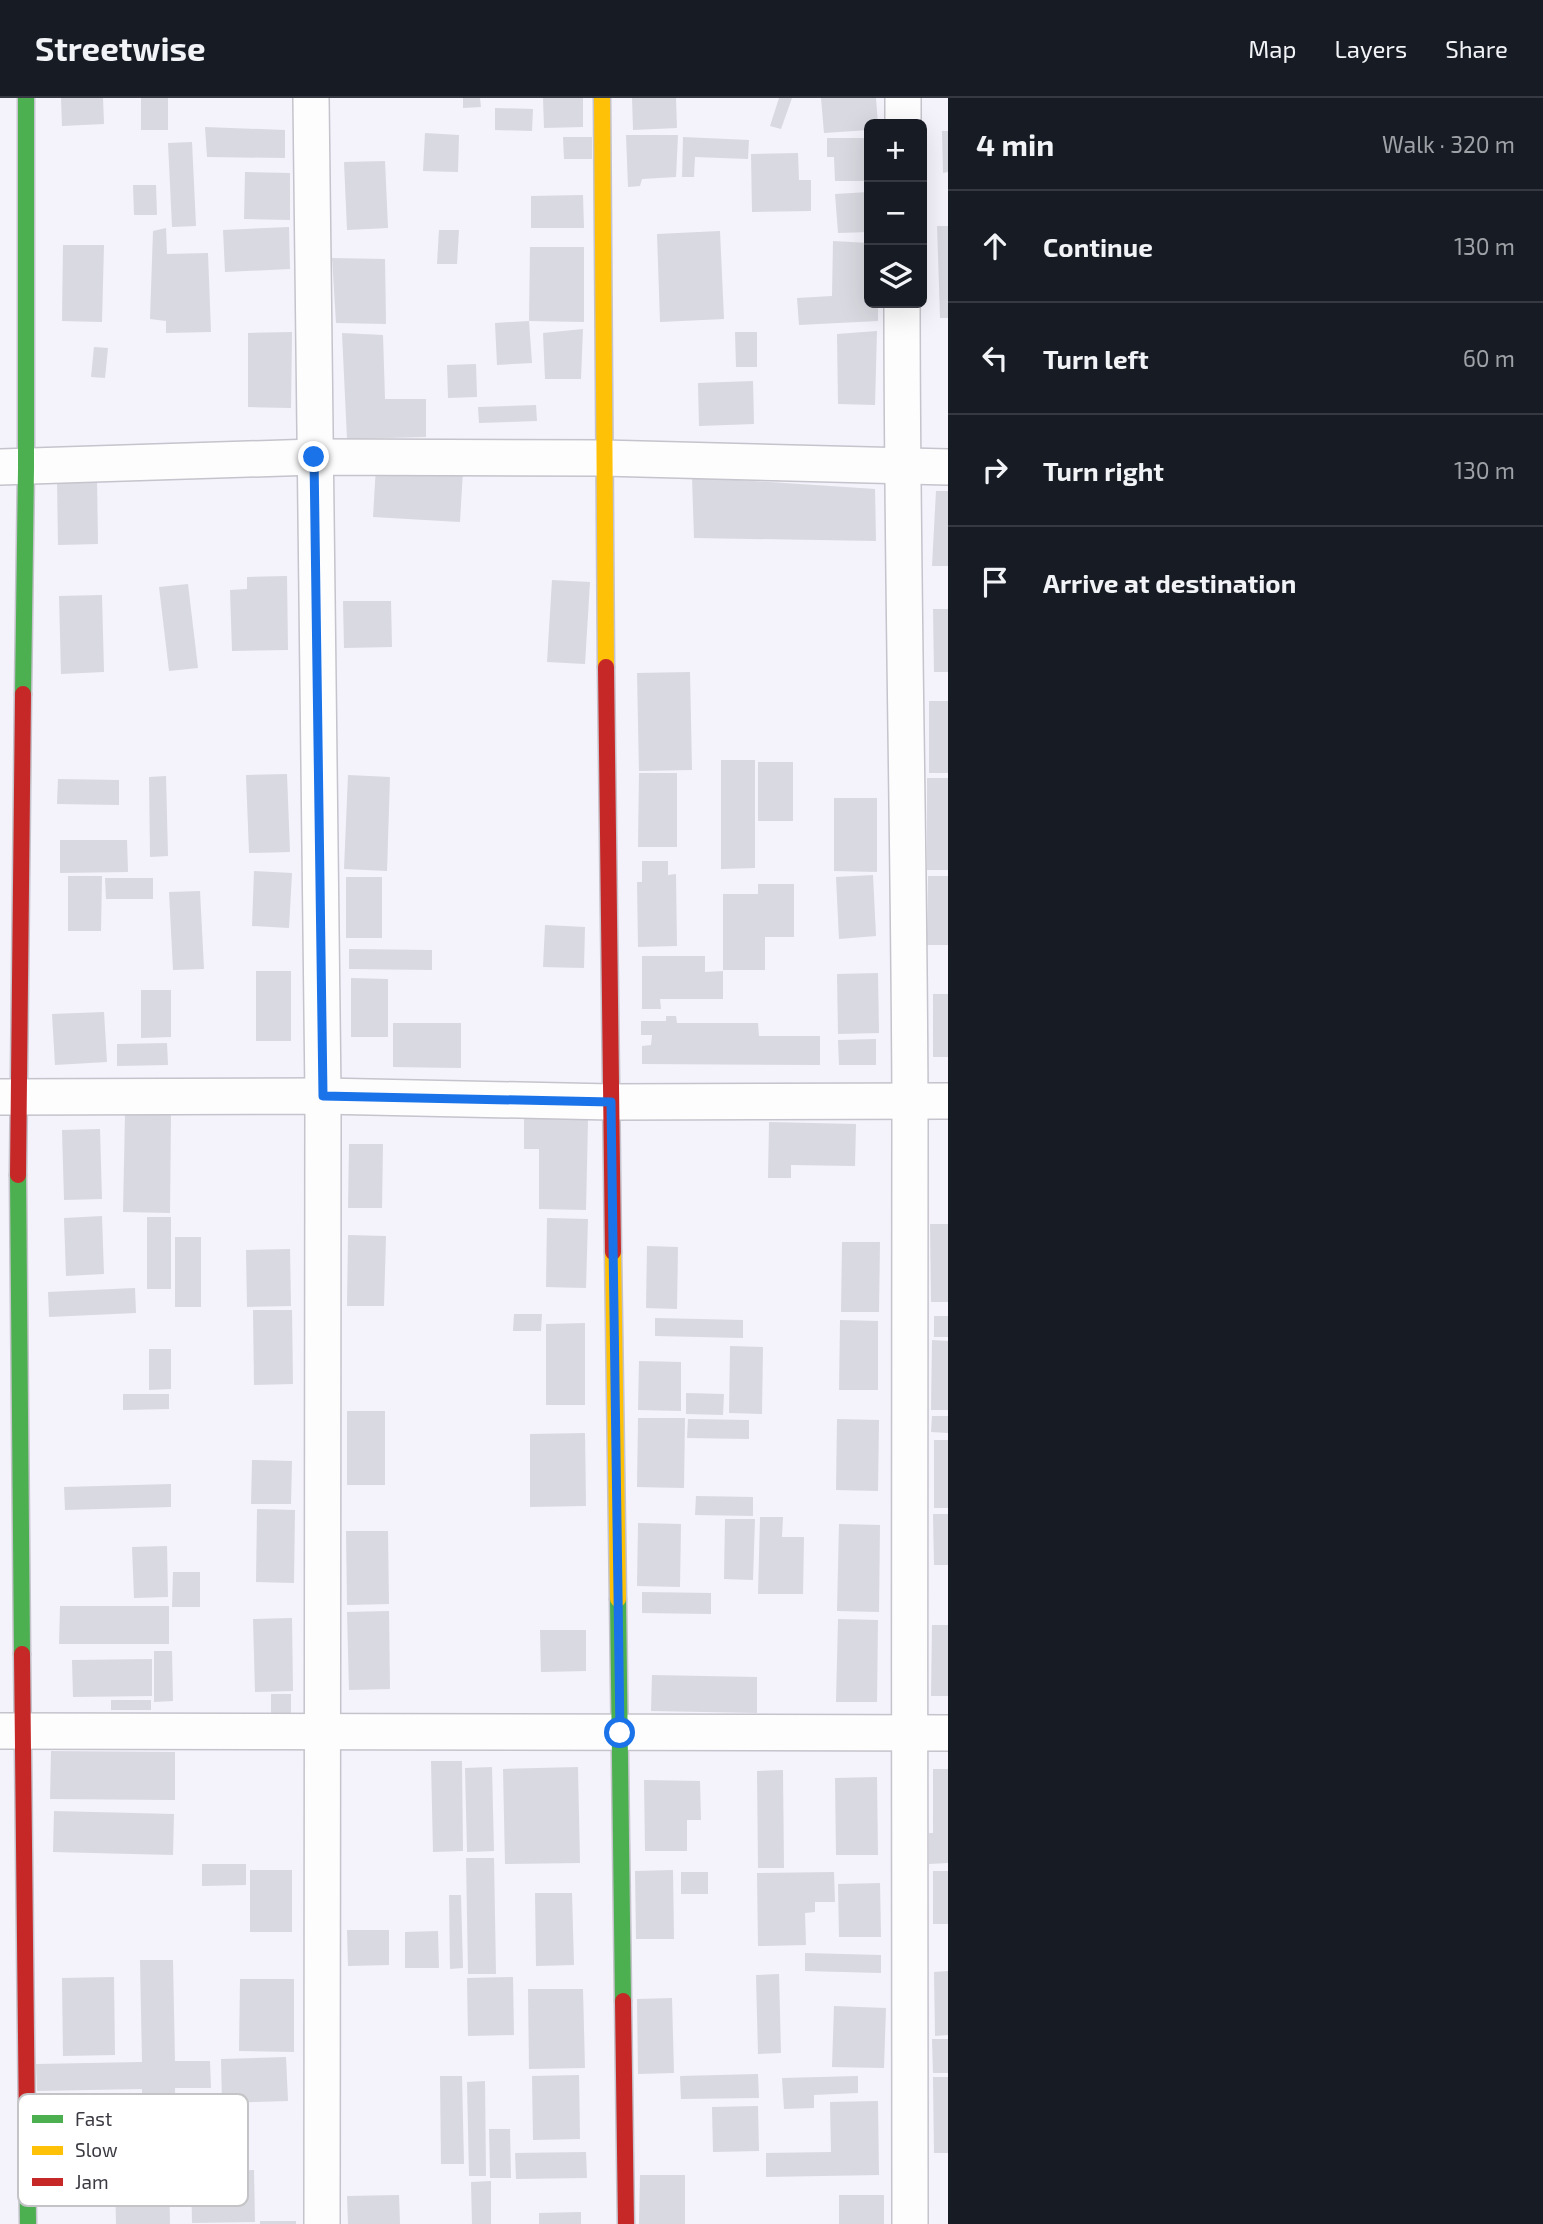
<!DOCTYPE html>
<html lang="en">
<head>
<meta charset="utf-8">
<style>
	:root { --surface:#171b24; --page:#20242c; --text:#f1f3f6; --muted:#9ea1a6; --line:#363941 }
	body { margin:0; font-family:"Exo 2",sans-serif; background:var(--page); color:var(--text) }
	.controls { position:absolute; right:21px; top:21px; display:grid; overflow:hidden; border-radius:10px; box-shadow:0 7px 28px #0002 }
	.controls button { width:63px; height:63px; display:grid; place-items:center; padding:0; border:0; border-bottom:2px solid var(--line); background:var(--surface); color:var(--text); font:35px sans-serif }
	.stop { position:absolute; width:21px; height:21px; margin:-16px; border:5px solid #1a73e8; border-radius:50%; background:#fff }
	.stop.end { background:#1a73e8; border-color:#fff; box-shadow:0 2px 7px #0008 }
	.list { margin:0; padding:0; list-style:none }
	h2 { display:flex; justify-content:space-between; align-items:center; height:91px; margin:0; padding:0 28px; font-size:30px }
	h2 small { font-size:23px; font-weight:400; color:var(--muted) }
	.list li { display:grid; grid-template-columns:46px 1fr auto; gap:21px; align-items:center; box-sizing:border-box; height:112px; padding:0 28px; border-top:2px solid var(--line) }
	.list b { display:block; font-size:26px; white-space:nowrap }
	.list em { font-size:23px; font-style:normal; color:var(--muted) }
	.icon { flex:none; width:38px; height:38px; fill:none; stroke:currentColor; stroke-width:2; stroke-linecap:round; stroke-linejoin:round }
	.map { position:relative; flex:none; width:948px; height:2126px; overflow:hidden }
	header { display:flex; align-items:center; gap:42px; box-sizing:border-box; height:98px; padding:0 35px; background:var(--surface); border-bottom:2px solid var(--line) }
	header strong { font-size:33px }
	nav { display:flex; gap:38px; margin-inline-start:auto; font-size:24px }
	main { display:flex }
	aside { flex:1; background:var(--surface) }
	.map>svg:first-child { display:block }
	.building { fill:#d9d9e1 }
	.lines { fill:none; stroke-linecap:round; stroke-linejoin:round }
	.street-casing { stroke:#c5c3cb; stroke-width:38 }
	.fast-casing { stroke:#c5c3cb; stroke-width:19 }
	.slow-casing { stroke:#c5c3cb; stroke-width:19 }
	.jam-casing { stroke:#c5c3cb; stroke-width:19 }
	.street { stroke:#fdfdfe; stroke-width:35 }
	.fast { stroke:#4caf50; stroke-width:16 }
	.slow { stroke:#ffc107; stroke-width:16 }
	.jam { stroke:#c62828; stroke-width:16 }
	.route { stroke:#1a73e8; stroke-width:9 }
	.key { fill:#fff; stroke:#c4c4c6; stroke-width:2 }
	.key-label { font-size:19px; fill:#3b3a42 }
</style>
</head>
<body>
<header>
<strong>Streetwise</strong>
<nav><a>Map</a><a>Layers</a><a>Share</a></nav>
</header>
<main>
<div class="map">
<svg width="948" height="2126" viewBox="0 0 948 2126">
	<rect width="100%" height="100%" fill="#f4f2fb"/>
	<g class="building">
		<polygon points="61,0 103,0 104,26 62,28"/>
		<rect x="141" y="0" width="27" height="32"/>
		<polygon points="463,0 480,0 481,9 463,10"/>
		<polygon points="543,0 583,0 583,29 544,30"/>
		<polygon points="632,0 676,0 677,30 633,32"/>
		<polygon points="779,0 792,0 781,31 770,28"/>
		<polygon points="821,0 876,0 878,26 869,26 869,32 824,35"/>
		<polygon points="495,10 533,11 532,33 495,32"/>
		<polygon points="205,29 285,32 285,60 207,59"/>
		<polygon points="942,33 948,33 948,74 943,75"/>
		<polygon points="425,35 459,37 458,74 423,73"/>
		<polygon points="626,37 678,37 676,79 642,81 640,88 628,89"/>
		<polygon points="563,39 592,39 592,61 564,61"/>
		<polygon points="683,39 749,42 748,61 695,59 694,79 682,79"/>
		<polygon points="827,40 869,40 869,83 835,83 834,59 827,59"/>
		<polygon points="192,44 196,128 172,129 168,45"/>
		<polygon points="798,55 799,82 811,82 811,113 752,114 751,56"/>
		<polygon points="385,63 388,130 347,132 344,64"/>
		<polygon points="245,74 290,75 290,122 244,121"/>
		<polygon points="133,87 156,87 157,117 134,117"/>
		<polygon points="869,94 869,134 838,135 835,96"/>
		<polygon points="583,97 584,130 531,130 531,98"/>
		<polygon points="937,128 948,128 948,220 940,220"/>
		<polygon points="289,129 290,171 225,174 223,132"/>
		<polygon points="166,130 167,156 208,155 211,234 166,235 166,223 150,221 153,133"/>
		<polygon points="439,132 459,132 457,166 437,166"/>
		<polygon points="720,133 724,221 660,224 657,136"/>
		<polygon points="833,143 869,145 869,205 878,205 878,223 799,227 797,200 832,198"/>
		<polygon points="63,147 104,147 102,224 62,223"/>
		<polygon points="530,149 584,149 584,224 529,223 532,265 497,267 495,225 529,223"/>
		<polygon points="332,160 385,161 386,226 336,225"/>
		<polygon points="583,231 581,281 545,281 543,235"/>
		<polygon points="877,233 875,307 838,306 837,236"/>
		<polygon points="292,234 291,310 248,309 248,235"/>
		<polygon points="735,234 757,234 757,269 736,269"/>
		<polygon points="342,235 383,237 385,301 426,301 426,339 347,341"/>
		<polygon points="94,249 108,250 105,280 91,279"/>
		<polygon points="476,266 477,299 448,300 447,267"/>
		<polygon points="753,283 754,326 699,328 698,285"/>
		<polygon points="536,307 537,323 479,325 478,309"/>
		<polygon points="376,368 463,372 460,424 373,419"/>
		<polygon points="692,379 875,391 876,443 694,440"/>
		<polygon points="97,380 98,446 58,447 57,381"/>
		<polygon points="936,393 948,393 948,468 932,468"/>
		<polygon points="287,478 288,552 232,553 230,492 247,491 247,479"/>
		<polygon points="552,482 590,484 585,566 547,564"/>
		<polygon points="188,486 198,570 169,573 159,489"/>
		<polygon points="102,497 104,574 61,576 59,498"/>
		<polygon points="343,503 391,503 392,549 344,550"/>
		<polygon points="933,511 948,511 948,574 934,574"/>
		<polygon points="690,574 692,672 639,673 637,575"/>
		<rect x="929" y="603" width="19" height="72"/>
		<polygon points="721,662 755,662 755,770 721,771"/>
		<rect x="758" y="664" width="35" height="59"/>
		<polygon points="639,675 677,675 677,749 638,749"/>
		<polygon points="287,676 290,754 249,755 246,677"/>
		<polygon points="348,677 390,679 387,773 344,771"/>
		<polygon points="166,678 168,758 150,759 149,679"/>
		<rect x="927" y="680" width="21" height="92"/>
		<polygon points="58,681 119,682 119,707 57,706"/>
		<polygon points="834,700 877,700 877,774 834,773"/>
		<polygon points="60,742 127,742 128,774 60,775"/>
		<polygon points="642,763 668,763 668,777 676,776 677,848 638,849 637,784 642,784"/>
		<polygon points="254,773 292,775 289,830 252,828"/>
		<polygon points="873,777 876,838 839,841 836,779"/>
		<polygon points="68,778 102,778 101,833 68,833"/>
		<polygon points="928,778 948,778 948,847 927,847"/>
		<rect x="346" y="779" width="36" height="61"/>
		<polygon points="105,780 153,780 153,801 106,801"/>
		<polygon points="758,786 794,786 794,839 765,839 765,872 723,872 723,796 758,796"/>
		<polygon points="200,793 204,871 173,872 169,794"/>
		<polygon points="545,827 585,829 584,870 543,869"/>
		<polygon points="349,851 432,852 432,872 349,871"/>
		<polygon points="642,858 705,858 705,874 723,873 723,901 660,901 661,911 642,911"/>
		<rect x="256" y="873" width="35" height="70"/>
		<polygon points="878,875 879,935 838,936 837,876"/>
		<polygon points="351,880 388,881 388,939 351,939"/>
		<polygon points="141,892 171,892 171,939 141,940"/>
		<rect x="933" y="896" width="15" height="63"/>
		<polygon points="104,914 107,964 55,967 52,916"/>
		<polygon points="666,918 676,918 677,925 758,925 759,938 820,938 820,967 642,966 642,948 651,947 652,937 641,937 641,923 666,923"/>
		<polygon points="393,925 461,925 461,970 393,969"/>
		<polygon points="876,941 876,967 839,967 838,942"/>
		<polygon points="167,945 168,967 117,968 117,946"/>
		<polygon points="125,1016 171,1016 170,1115 123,1114"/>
		<polygon points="524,1019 588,1022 586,1112 539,1111 539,1051 524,1051"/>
		<polygon points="769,1024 856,1026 855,1068 791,1067 791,1080 768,1080"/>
		<polygon points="100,1031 102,1101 64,1102 62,1032"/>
		<polygon points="349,1046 383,1046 382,1110 348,1110"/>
		<polygon points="102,1118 104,1176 66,1178 64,1120"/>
		<rect x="147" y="1119" width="24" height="72"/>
		<polygon points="547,1120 588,1121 586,1190 546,1189"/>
		<polygon points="930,1126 948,1126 948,1204 931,1204"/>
		<polygon points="348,1137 386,1138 384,1208 347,1208"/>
		<rect x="175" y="1139" width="26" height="70"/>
		<polygon points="842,1144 880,1144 879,1214 841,1214"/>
		<polygon points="647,1148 678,1149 677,1211 646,1210"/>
		<polygon points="290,1151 291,1208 247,1209 246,1152"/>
		<polygon points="135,1190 136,1215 49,1219 48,1194"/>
		<polygon points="253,1212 292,1212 293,1286 254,1287"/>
		<polygon points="514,1216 542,1216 541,1233 513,1233"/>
		<rect x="934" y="1218" width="14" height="21"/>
		<polygon points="655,1220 743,1222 743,1240 655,1238"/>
		<polygon points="840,1222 878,1223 878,1292 839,1292"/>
		<polygon points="585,1225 585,1307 546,1307 546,1226"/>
		<polygon points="932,1242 948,1243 948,1312 931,1312"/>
		<polygon points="730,1248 763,1249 762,1316 729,1315"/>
		<polygon points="149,1251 171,1251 171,1291 149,1292"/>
		<polygon points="639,1263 681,1264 681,1313 638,1312"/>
		<polygon points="686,1295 724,1296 723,1317 686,1316"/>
		<polygon points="123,1296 169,1296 169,1311 123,1312"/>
		<rect x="347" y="1313" width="38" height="74"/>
		<polygon points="932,1318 948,1318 948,1335 931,1334"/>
		<polygon points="638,1320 685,1320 684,1390 637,1389"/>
		<polygon points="688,1321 749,1322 749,1341 687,1340"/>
		<polygon points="837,1321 879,1322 878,1393 836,1392"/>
		<polygon points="585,1335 586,1408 530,1409 530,1336"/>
		<rect x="934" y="1342" width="14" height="68"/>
		<polygon points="252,1362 292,1363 291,1406 251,1406"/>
		<polygon points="171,1386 171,1409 65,1412 64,1389"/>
		<polygon points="696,1398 753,1399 753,1418 695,1417"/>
		<polygon points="257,1411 295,1412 294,1485 256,1484"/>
		<polygon points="933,1416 948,1416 948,1467 934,1467"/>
		<polygon points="760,1419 783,1419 782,1439 804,1439 803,1496 758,1496"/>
		<polygon points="725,1421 755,1421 753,1482 724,1481"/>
		<polygon points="638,1425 681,1426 680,1489 637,1488"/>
		<polygon points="839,1426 880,1427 879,1514 837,1513"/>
		<polygon points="346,1433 388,1433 389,1506 347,1507"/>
		<polygon points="167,1448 168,1499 134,1500 132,1449"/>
		<polygon points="173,1474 200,1474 200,1509 172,1509"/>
		<polygon points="642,1494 711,1495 711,1516 642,1515"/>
		<polygon points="60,1508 169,1508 169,1546 59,1546"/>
		<polygon points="389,1513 390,1591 349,1592 347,1514"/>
		<polygon points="292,1520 293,1593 255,1594 253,1521"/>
		<polygon points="838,1521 878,1522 877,1604 836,1604"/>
		<polygon points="932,1527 948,1527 948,1598 931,1598"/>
		<polygon points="540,1532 586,1532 586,1573 541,1574"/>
		<polygon points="154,1553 172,1553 173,1603 154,1604"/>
		<polygon points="152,1561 152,1598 73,1599 72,1562"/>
		<polygon points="652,1577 757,1579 757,1615 651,1613"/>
		<rect x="271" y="1596" width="20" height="21"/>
		<rect x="111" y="1602" width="40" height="10"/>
		<polygon points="51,1653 175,1654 175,1702 50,1701"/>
		<polygon points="431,1663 462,1663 463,1753 433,1754"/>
		<polygon points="492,1669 494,1753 467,1754 465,1670"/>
		<polygon points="578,1669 580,1765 505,1766 503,1671"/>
		<polygon points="933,1671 948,1671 948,1765 929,1766 929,1735 933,1735"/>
		<polygon points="783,1672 784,1770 758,1770 757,1673"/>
		<polygon points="877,1679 878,1757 836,1757 835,1680"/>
		<polygon points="644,1682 700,1683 701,1722 687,1722 687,1753 645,1753"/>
		<polygon points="54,1713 174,1716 173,1757 53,1754"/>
		<polygon points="466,1760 494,1760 496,1876 468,1876"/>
		<polygon points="202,1766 246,1766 246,1787 202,1788"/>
		<rect x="250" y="1772" width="42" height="62"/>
		<polygon points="673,1772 674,1841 636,1841 635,1773"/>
		<rect x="933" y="1773" width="15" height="53"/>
		<rect x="681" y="1774" width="27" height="22"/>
		<polygon points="834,1774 835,1804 815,1804 815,1814 805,1815 806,1847 758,1848 757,1775"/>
		<polygon points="880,1785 881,1839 839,1839 838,1786"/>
		<polygon points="535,1795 572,1795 574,1867 536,1868"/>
		<polygon points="449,1797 461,1797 463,1870 450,1871"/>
		<polygon points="347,1832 389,1832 389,1867 348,1868"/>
		<polygon points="438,1833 439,1870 405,1870 405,1834"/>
		<polygon points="805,1855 881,1857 881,1875 805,1873"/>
		<polygon points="140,1862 173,1862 175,1963 210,1963 211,1990 175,1990 176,2051 143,2052 142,1991 37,1993 36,1966 142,1964"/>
		<polygon points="948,1873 948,1937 935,1938 934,1874"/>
		<polygon points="779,1876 781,1955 758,1956 756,1877"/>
		<polygon points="114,1879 115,1957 63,1958 62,1880"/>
		<polygon points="513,1879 514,1937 468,1938 467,1880"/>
		<polygon points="240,1881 294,1881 294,1954 239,1953"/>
		<polygon points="528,1891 583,1891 585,1970 529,1971"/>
		<polygon points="672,1900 674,1975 638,1976 637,1901"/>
		<polygon points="834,1908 886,1910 884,1970 832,1969"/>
		<polygon points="932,1941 948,1941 948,1975 933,1975"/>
		<polygon points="286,1959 288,2003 222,2005 221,1961"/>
		<polygon points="758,1976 759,2000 681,2001 680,1978"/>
		<polygon points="579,1977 580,2041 533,2042 532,1978"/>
		<polygon points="440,1978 462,1978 464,2066 441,2066"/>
		<polygon points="858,1978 858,1995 814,1997 814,2010 784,2011 782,1980"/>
		<polygon points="933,1979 948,1979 948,2055 934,2055"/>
		<polygon points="485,1983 486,2078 469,2078 467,1984"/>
		<polygon points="878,2003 879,2077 766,2079 766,2055 831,2054 830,2004"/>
		<polygon points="758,2008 759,2053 713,2054 712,2009"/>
		<polygon points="489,2031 510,2031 511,2080 490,2080"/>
		<polygon points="586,2054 587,2080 516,2081 515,2055"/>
		<polygon points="254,2072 255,2124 192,2125 191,2074"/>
		<polygon points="640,2077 685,2077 685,2126 639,2126"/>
		<polygon points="169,2079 170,2126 116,2126 115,2080"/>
		<polygon points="491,2083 491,2126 472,2126 471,2084"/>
		<polygon points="399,2097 400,2126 348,2126 347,2098"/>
		<rect x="839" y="2097" width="45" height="29"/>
		<polygon points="581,2114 581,2126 539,2126 539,2115"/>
		<rect x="260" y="2123" width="36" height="3"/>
	</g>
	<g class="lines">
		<g class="street-casing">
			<g id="street">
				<polyline points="311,0 323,998 322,2126"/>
				<polyline points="903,26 903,0"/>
				<path d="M902,205c0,267 7,534 8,801 1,373 -2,747 0,1120"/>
				<polyline points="0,369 314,359 603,360 948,369"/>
				<polyline points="0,999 323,998 611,1004 948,1003"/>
				<polyline points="0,1633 948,1635"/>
			</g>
		</g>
		<g class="fast-casing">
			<g id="fast">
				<polyline points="23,596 26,370 26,0"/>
				<polyline points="18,1077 22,1556"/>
				<polyline points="618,1501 623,1903"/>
				<polyline points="27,2033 28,2126"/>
			</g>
		</g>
		<g class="slow-casing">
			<g id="slow">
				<polyline points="602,0 606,569"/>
				<polyline points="613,1154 618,1501"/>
			</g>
		</g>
		<g class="jam-casing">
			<g id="jam">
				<polyline points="606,569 613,1154"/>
				<polyline points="18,1077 23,596"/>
				<polyline points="22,1556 27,2033"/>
				<polyline points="623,1903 626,2126"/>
			</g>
		</g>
		<use href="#street" class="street"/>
		<use href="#fast" class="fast"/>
		<use href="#slow" class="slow"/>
		<use href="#jam" class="jam"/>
	</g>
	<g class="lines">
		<polyline class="route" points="314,359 323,998 611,1004 620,1635"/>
	</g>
	<rect x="18" y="1996" width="230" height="112" rx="10" class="key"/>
	<rect x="32" y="2017" width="31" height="8" fill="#4caf50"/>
	<rect x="32" y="2048" width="31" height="9" fill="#ffc107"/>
	<rect x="32" y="2080" width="31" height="8" fill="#c62828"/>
	<g class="key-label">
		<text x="75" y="2028">Fast</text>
		<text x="75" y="2059">Slow</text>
		<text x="75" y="2091">Jam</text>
	</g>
</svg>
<div class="controls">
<button>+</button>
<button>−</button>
<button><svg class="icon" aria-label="layers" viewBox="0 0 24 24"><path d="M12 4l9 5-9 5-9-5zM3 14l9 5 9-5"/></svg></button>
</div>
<div class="stop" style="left:620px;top:1635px"></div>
<div class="stop end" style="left:314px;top:359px"></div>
</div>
<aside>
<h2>4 min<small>Walk · 320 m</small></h2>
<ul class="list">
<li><svg class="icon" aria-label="ahead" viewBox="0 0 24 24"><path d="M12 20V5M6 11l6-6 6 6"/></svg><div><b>Continue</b></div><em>130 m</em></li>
<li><svg class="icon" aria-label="left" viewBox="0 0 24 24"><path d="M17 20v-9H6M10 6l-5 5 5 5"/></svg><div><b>Turn left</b></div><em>60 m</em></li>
<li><svg class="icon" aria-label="right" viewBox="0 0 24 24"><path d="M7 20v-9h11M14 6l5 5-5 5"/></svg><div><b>Turn right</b></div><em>130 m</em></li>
<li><svg class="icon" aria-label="arrive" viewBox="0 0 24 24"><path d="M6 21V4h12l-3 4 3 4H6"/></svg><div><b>Arrive at destination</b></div></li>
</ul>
</aside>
</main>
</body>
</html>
